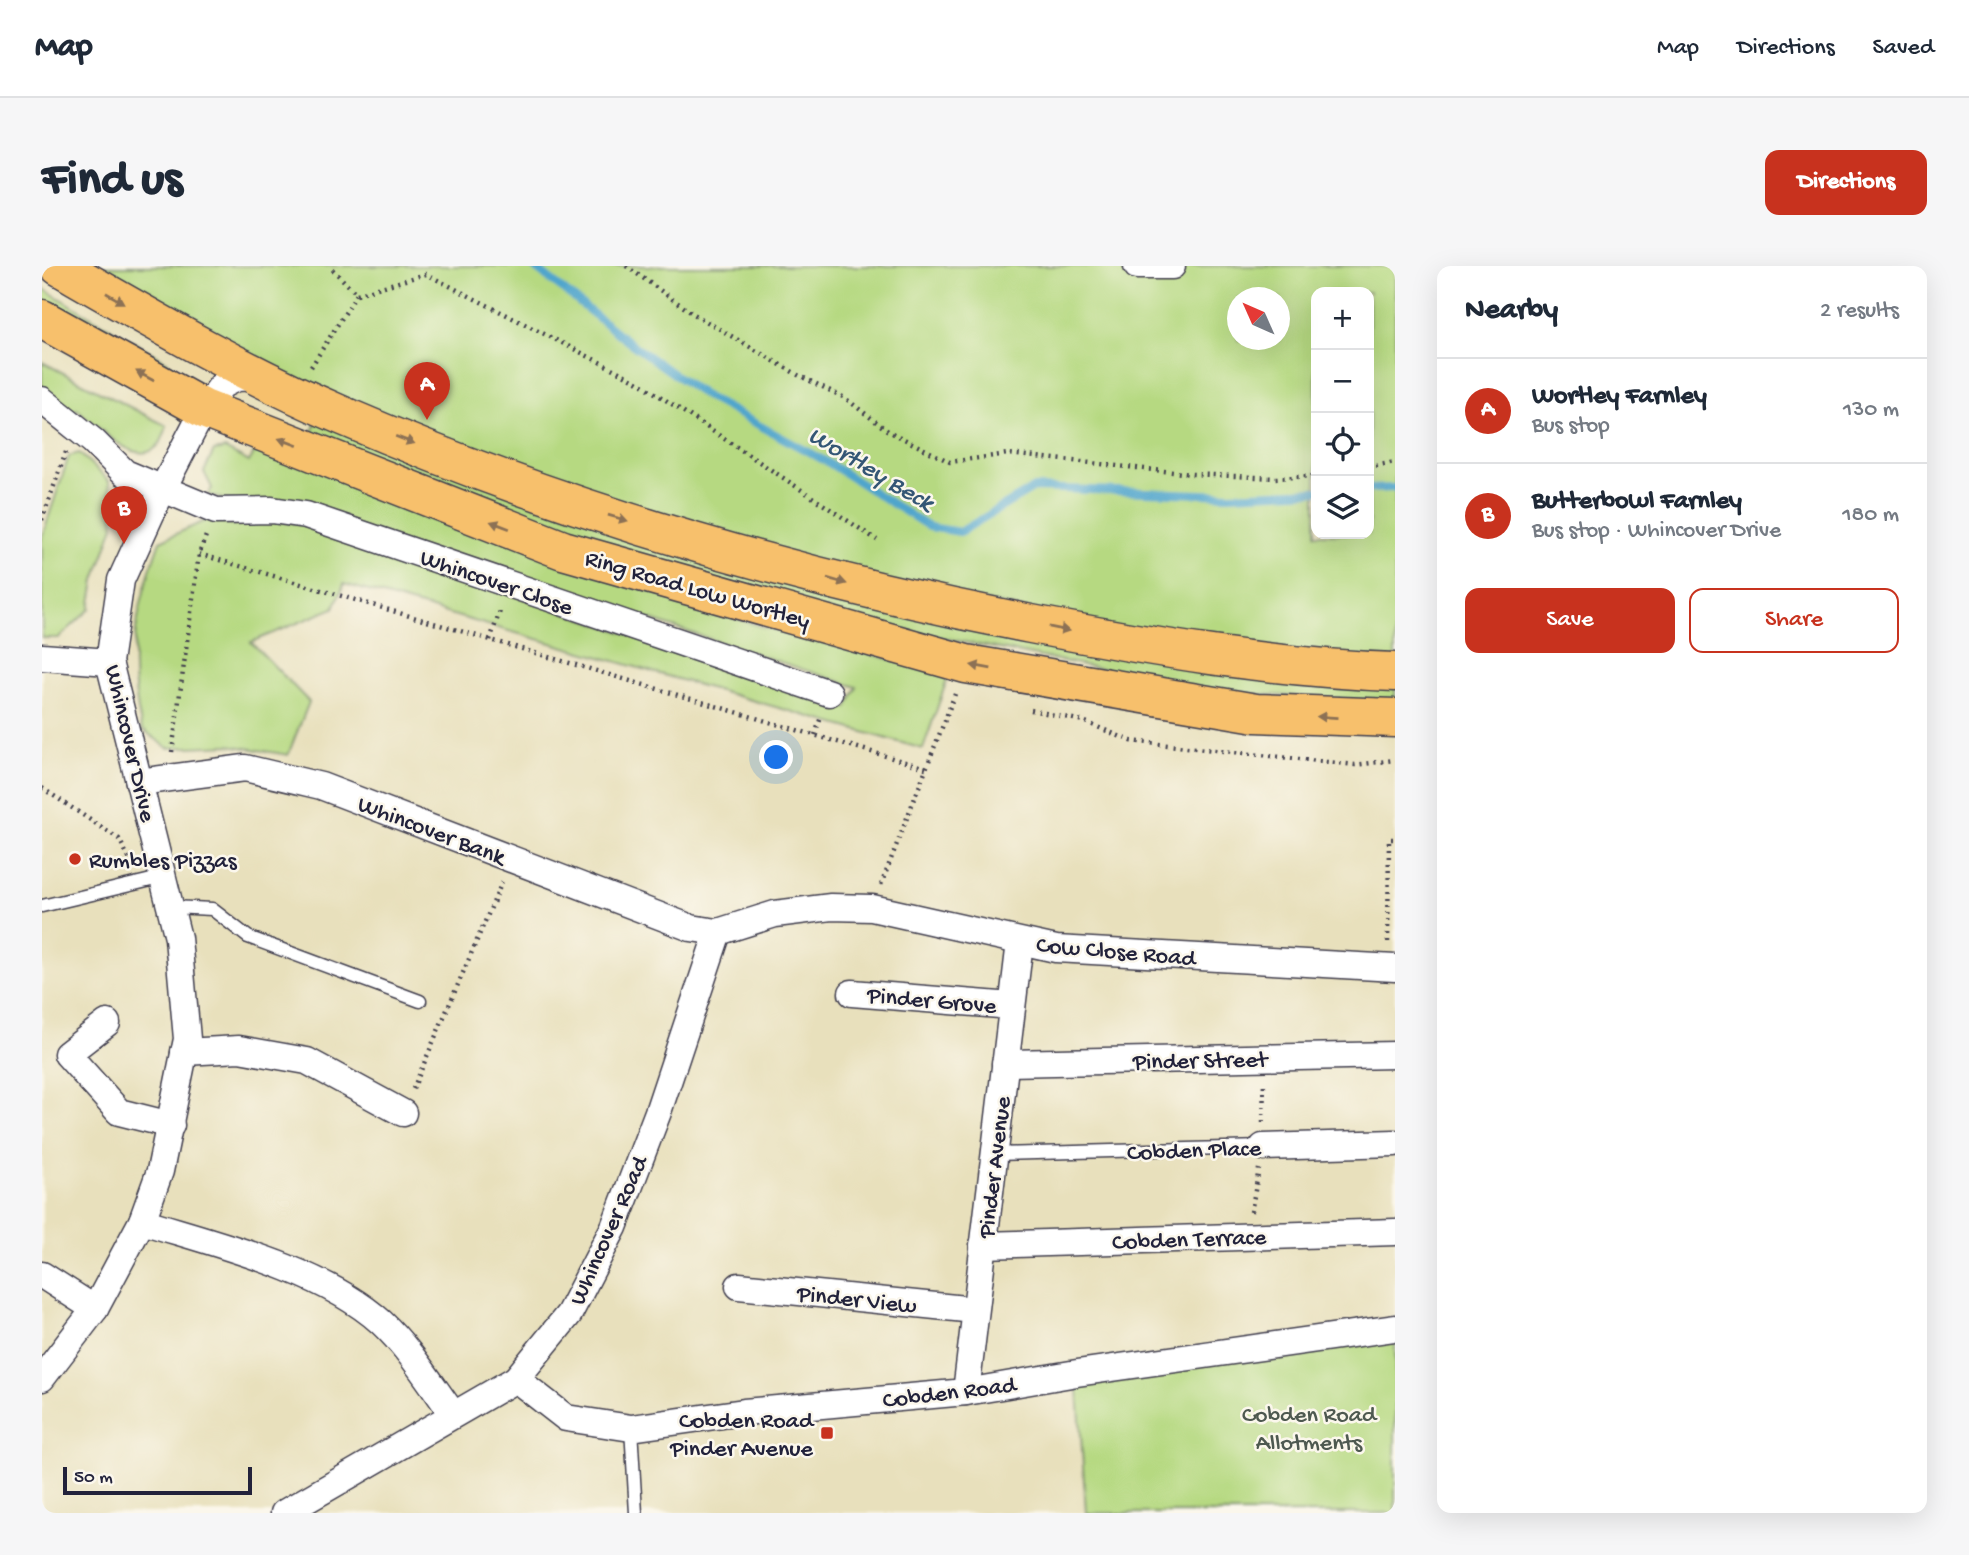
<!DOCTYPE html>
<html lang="en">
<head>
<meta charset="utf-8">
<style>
	:root { --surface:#fff; --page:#f6f6f7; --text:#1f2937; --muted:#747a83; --line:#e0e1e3; --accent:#c8321e }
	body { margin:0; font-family:"Gochi Hand",sans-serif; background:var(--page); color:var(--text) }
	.controls { position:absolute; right:21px; top:21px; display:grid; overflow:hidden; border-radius:14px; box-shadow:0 7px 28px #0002 }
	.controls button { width:63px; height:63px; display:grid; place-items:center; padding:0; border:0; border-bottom:2px solid var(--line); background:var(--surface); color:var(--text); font:35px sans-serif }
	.compass { position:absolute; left:1185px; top:21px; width:63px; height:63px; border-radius:50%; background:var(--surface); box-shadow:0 7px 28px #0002; rotate:315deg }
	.scale { position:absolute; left:21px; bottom:18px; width:189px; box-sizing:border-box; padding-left:7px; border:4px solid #22223b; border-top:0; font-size:19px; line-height:24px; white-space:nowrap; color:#22223b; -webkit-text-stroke:5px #fbf7ec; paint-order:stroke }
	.you { position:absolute; left:735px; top:492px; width:24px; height:24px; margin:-18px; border:5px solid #fff; border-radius:50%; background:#1a73e8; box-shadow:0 0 0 10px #1a73e833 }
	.badge { display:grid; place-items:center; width:46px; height:46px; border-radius:50%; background:var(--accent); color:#fff; font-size:23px; font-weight:700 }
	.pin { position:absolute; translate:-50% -58px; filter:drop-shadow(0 2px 4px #0008) }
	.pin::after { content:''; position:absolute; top:37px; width:24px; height:21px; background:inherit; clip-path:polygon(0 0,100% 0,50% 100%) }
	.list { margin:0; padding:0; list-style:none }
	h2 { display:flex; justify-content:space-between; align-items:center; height:91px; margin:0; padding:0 28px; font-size:30px }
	h2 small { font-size:23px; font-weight:400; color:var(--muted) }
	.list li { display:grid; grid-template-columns:46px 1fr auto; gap:21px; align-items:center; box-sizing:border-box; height:105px; padding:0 28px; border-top:2px solid var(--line) }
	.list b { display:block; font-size:26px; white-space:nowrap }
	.list p { margin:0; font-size:23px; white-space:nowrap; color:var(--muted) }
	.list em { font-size:23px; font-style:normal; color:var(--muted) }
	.actions { display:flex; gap:14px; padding:21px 28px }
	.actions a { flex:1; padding:16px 0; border:2px solid var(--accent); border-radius:14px; text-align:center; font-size:24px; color:var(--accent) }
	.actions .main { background:var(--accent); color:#fff }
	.icon { flex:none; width:38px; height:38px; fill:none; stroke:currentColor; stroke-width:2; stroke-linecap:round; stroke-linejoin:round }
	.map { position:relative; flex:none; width:1353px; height:1247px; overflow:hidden; border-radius:14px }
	header { display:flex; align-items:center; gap:42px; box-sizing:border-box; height:98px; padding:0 35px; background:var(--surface); border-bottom:2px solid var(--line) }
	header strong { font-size:33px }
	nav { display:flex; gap:38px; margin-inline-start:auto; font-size:24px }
	.intro { display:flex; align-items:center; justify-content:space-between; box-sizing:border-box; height:168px; padding:0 42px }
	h1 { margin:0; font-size:49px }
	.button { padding:18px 32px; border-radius:14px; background:var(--accent); color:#fff; font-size:24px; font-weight:700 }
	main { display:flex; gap:42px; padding:0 42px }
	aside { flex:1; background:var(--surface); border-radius:14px; box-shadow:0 7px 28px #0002 }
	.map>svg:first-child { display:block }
	.green { fill:#b6d981; stroke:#6c7e5e; stroke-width:2; fill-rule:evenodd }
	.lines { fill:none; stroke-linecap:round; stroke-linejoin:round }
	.stream { stroke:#50a5cc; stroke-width:8 }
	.lane-casing { stroke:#403e4e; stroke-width:15 }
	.street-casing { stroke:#403e4e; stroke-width:29 }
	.highway-casing { stroke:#403e4e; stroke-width:41 }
	.path { stroke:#403e4e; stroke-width:4.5; stroke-dasharray:2 5; stroke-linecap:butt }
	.lane { stroke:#fff; stroke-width:12 }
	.street { stroke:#fff; stroke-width:26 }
	.highway { stroke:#f7c06c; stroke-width:38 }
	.oneway { fill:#8c7154 }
	.poi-dot { fill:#c8321e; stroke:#fbf7ec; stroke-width:2.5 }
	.labels { text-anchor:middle; stroke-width:5; stroke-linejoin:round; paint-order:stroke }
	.street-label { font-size:24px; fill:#22223b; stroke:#fbf7ec }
	.poi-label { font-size:24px; fill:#22223b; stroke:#fbf7ec; text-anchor:start }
	.park-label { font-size:24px; fill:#4e5950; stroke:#fbf7ec }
	.water-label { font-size:26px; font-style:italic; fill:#345675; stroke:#fbf7ec }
</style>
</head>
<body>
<header>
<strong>Map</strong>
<nav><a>Map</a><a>Directions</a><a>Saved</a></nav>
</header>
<div class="intro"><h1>Find us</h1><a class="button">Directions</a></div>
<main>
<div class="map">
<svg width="1353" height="1247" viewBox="0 0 1353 1247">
	<rect width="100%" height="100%" fill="#fbf7ec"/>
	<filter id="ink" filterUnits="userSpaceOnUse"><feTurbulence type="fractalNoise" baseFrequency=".0143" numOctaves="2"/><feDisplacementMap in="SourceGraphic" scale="14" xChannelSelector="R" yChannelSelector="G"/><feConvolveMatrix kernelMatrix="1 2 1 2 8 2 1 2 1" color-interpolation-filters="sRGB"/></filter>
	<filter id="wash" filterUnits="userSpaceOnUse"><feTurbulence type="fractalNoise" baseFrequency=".00686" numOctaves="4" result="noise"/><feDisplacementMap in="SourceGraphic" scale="28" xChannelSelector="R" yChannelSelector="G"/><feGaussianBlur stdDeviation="1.57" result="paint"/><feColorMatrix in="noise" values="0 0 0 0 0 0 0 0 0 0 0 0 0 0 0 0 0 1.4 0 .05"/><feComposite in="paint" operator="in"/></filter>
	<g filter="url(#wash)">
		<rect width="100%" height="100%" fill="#e8e0bc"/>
		<g class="green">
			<path d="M56,0h1297v406l-545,-87 -591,-208zM1274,26h53v242h-53zM1196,32h42v42h-42z"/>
			<polygon points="0,22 126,96 136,108 0,35"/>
			<path d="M0,96l125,64c-15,60 -66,3 -90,-17l-5,3 -30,-25z"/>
			<polygon points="276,152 503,243 1353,421 1353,436 1179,426 861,364 651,309 497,256 268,170"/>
			<path d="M216,180l368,137 137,44 186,47 -26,75 -579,-165 -10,24 -83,34 58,60 -21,53 -59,-10 -61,3 -26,-19c-17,-69 -6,-122 18,-188l49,-22 26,6 25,-4 40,2 547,185 10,-21 -294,-96 -355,-96 4,-7 -8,-16 10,-21 11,-2 24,13z"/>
			<polygon points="37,187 67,215 72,260 53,314 48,343 17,372 0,372 0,271 27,190"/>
			<polygon points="1353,1062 1353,1247 1044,1247 1035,1107"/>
		</g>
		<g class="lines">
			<g class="stream">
				<polyline points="491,0 588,77 663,130 785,196 887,261 918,266 992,222 1187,229 1274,225"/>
				<polyline points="1327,223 1353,222"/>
			</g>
		</g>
	</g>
	<g filter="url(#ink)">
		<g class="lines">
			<g class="lane-casing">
				<g id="lane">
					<polyline points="0,640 122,611"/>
					<polyline points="130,641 170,643 206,671 378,735"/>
					<polyline points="952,888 1221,881"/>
					<polyline points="589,1162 594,1247"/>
				</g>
			</g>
			<g class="street-casing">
				<g id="street">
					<polyline points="1095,0 1130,0"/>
					<polyline points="0,134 51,175 83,207 174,245 230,244 264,249 787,427"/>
					<polyline points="0,391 67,396"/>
					<polyline points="97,516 203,502 279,520 649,662 676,666 733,648 789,641 830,642 1014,683 1353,702"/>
					<polyline points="810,727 970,740"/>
					<polyline points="65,757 25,788 77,846 129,859"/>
					<polyline points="142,786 197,783 265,795 361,847"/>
					<polyline points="963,797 1353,789"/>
					<polyline points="1221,881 1353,877"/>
					<path d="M100,955c74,23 180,48 239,101 28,26 50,62 72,92"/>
					<polyline points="941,979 1353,966"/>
					<polyline points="0,1009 53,1043"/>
					<polyline points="697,1020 933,1044"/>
					<polyline points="0,1112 53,1043 100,955 118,905 145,773 136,672 67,396 79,314 120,224 162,143 180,119 194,112 217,111"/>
					<polyline points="474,1113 524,1152 589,1162 702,1146 924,1126 1035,1107 1353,1062"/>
					<polyline points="924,1126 978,676"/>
					<polyline points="242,1247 474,1113 527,1048 572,961 616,846 676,666"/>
				</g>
			</g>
			<g class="highway-casing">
				<g id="highway">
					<path d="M17,0c92,53 184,107 282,149 220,95 454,163 690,209 121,23 240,44 364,48"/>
					<polyline points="0,53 162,143 521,284 924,398 1214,447 1353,452"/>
				</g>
			</g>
			<g class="path">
				<polyline points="584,0 650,47 756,109 803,132 846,165 908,196 966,188 1150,208 1233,212 1274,210"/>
				<polyline points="315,28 384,8 595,115 835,274"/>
				<polyline points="269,101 315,28 287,0"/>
				<polyline points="1327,201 1353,196"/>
				<polyline points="0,254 24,186"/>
				<polyline points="157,288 884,502"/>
				<polyline points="448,374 459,342"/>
				<polyline points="989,444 1041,455 1089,475 1313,499 1353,494"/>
				<polyline points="773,469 779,451"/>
				<polyline points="130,486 157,288 165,267"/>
				<polyline points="0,522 77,573 89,596"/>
				<polyline points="839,619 913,428"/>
				<polyline points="1346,676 1347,573 1353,573"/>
				<polyline points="371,823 460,616"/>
				<polyline points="1221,856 1222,815"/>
				<polyline points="1209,946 1217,903"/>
			</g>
			<use href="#lane" class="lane"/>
			<use href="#street" class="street"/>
			<use href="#highway" class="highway"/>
		</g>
		<defs><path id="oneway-solid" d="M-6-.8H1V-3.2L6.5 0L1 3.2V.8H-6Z" transform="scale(1.75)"/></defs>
		<g class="oneway">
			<use href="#oneway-solid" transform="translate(73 32) rotate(30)"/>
			<use href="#oneway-solid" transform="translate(103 110) rotate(-151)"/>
			<use href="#oneway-solid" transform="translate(363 174) rotate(21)"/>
			<use href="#oneway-solid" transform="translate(246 176) rotate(-159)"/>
			<use href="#oneway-solid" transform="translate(576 252) rotate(16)"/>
			<use href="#oneway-solid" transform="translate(458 259) rotate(-159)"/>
			<use href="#oneway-solid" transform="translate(795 315) rotate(16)"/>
			<use href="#oneway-solid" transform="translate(1017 363) rotate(11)"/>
			<use href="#oneway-solid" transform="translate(939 401) rotate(-170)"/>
			<use href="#oneway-solid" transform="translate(1285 451) rotate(-177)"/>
		</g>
	</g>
	<g class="poi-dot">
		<circle cx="33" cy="593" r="7"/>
		<rect x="778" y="1160" width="14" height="14" rx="3.5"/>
	</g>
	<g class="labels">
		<g class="street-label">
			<text transform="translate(455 315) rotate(19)" y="8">Whincover Close</text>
			<text transform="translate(656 322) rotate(16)" y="8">Ring Road Low Wortley</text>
			<text transform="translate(90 477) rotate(77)" y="8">Whincover Drive</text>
			<text transform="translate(390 563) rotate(21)" y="8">Whincover Bank</text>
			<text transform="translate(1074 684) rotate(5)" y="8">Cow Close Road</text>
			<text transform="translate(890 733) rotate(5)" y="8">Pinder Grove</text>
			<text transform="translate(1158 793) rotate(-1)" y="8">Pinder Street</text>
			<text transform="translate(1152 883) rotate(-2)" y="8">Cobden Place</text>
			<text transform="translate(951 901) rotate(-83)" y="8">Pinder Avenue</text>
			<text transform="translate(565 964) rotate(-66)" y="8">Whincover Road</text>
			<text transform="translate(1147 972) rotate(-2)" y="8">Cobden Terrace</text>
			<text transform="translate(815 1032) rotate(6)" y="8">Pinder View</text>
			<text transform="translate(907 1125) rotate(-7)" y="8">Cobden Road</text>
		</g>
		<g class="poi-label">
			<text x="47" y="601">Rumbles Pizzas</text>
			<text x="771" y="1161" text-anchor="end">Cobden Road<tspan x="771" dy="28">Pinder Avenue</tspan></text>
		</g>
		<g class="park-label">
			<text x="1267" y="1155">Cobden Road<tspan x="1267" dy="28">Allotments</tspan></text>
		</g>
		<g class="water-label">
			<text transform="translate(830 201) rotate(31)" y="9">Wortley Beck</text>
		</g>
	</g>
</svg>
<div class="controls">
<button>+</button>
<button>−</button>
<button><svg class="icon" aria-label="locate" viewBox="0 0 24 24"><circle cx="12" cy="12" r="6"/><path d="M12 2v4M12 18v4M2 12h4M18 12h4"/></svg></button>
<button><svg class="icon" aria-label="layers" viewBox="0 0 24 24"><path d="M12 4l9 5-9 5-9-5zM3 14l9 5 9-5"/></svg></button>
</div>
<svg class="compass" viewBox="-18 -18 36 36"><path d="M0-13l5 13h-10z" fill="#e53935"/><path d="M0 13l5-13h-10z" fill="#747a83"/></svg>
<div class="scale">50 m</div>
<div class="you"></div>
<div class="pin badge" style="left:385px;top:154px">A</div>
<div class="pin badge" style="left:82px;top:278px">B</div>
</div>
<aside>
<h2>Nearby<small>2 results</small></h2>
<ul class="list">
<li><span class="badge">A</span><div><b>Wortley Farnley</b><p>Bus stop</p></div><em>130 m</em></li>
<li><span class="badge">B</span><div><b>Butterbowl Farnley</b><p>Bus stop · Whincover Drive</p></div><em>180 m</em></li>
</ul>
<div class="actions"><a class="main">Save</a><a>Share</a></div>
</aside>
</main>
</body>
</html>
